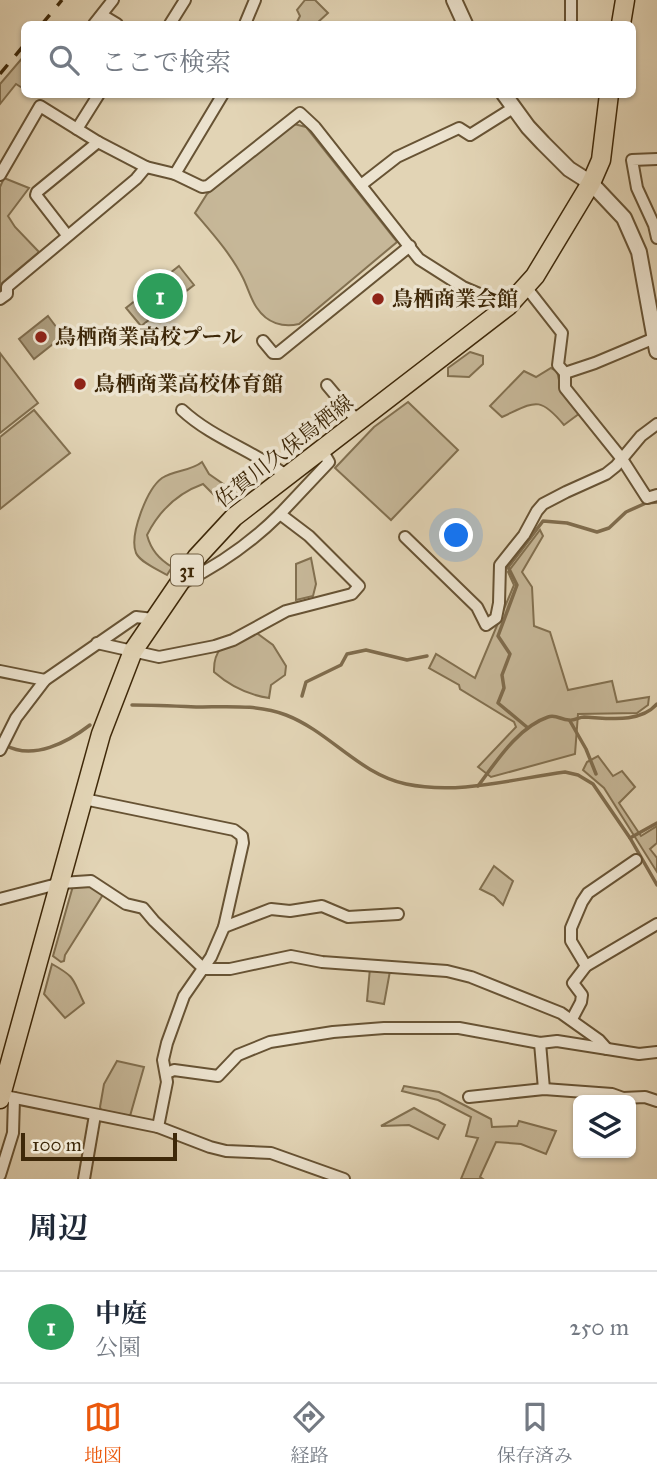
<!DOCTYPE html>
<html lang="ja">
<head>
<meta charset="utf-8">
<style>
	:root { --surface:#fff; --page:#f2f2f3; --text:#1f2937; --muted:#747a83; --line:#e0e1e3; --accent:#ea580c }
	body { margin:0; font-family:"IM FELL Great Primer","Noto Serif JP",serif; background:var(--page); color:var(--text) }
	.controls { position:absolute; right:21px; bottom:21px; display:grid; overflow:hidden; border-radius:10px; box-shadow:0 2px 5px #0004 }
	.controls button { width:63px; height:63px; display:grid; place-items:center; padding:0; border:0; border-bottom:2px solid var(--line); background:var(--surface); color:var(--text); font:35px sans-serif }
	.scale { position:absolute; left:21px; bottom:18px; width:156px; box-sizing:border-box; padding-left:7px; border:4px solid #3e2809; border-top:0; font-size:19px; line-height:24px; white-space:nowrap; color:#3e2809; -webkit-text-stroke:5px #ece3cf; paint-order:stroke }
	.you { position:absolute; left:457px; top:536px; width:24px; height:24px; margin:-18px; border:5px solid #fff; border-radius:50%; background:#1a73e8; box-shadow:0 0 0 10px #1a73e833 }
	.badge { display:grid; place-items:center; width:46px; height:46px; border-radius:50%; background:var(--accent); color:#fff; font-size:23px; font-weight:700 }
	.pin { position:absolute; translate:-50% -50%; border:4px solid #fff; box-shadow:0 2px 7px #0006 }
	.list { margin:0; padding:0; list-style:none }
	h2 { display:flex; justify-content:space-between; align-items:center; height:91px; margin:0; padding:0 28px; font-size:30px }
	h2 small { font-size:23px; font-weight:400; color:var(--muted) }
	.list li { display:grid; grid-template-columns:46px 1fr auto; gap:21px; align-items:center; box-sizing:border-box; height:112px; padding:0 28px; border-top:2px solid var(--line) }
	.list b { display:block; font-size:26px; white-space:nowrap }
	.list p { margin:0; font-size:23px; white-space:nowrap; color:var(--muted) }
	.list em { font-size:23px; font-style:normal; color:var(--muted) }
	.icon { flex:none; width:38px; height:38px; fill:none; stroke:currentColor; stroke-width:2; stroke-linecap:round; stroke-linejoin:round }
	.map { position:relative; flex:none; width:657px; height:1179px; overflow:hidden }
	.search { position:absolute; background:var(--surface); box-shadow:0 2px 5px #0004; left:21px; right:21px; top:21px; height:77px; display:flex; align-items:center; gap:18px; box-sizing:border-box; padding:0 24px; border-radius:10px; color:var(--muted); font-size:26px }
	.sheet { height:203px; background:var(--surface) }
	nav { display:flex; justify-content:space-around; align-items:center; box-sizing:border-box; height:98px; border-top:2px solid var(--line); background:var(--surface); font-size:19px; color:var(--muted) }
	nav a { display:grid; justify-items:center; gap:4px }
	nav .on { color:var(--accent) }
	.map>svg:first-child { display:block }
	.green { fill:#c6b798; stroke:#827050; stroke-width:2 }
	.water { fill:#aa9a7b; stroke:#7f6c4d; stroke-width:2 }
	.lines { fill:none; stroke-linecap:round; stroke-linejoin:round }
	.stream { stroke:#7f6c4d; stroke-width:3.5 }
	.minor-casing { stroke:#675334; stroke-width:14 }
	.tertiary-casing { stroke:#675334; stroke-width:18 }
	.primary-casing { stroke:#3e2809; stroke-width:21 }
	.minor { stroke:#ece3cf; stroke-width:10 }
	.tertiary { stroke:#ece3cf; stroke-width:14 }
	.primary { stroke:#e2d4b5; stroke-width:18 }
	.rail { stroke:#3e2809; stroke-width:3.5; stroke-dasharray:12 12; stroke-linecap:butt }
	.poi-dot { fill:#8f2418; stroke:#ece3cf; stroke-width:2.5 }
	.labels { text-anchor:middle; stroke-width:7; stroke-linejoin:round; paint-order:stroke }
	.shield { fill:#ece3cf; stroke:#726044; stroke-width:2 }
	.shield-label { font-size:19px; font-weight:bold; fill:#3e2809 }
	.poi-label { font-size:21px; font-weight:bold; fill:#3e2809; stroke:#ece3cf; text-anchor:start }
	.street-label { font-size:21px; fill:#3e2809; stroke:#ece3cf }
</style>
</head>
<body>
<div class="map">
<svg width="657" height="1179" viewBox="0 0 657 1179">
	<rect width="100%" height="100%" fill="#e2d4b5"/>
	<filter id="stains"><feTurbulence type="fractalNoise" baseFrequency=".00286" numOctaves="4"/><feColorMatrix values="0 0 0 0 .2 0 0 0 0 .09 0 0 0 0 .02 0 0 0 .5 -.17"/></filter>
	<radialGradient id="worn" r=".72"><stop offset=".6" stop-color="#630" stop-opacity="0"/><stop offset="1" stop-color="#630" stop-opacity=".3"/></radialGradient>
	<g class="green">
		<polygon points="305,0 315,0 328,13 316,24 296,24 300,16 297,10"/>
		<polygon points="24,56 24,89 16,84 0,104 0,84"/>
		<path d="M294,124l12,3 91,115 -98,82c-16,4 -32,-1 -42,-16 -6,-8 -9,-20 -14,-30 -12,-24 -31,-45 -48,-65l12,-19z"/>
		<polygon points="4,178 29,188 8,216 15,227 39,252 2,283 4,291 0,294 0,187"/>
		<polygon points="179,266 194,285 141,326 126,308"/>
		<polygon points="470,352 483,356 483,364 469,377 448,376 448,368"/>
		<polygon points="0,353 38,403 0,433"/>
		<path d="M551,368l6,3 4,18 19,24 -16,12c-25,-30 -29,-23 -62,-8l-12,-11 34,-35 12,6z"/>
		<polygon points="408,402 458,450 391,520 335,468 374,427"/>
		<polygon points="34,410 70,453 0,509 0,437"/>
		<path d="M202,462l7,12 30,21 -12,13 -24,-24c-25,9 -44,27 -56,51 4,15 12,24 25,32l-5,8c-9,-5 -27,-13 -31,-22 -7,-18 11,-64 26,-75 13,-8 29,-7 40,-16z"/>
		<polygon points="540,530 543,536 522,572 532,587 534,626 550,632 568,690 612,681 617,702 649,697 648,705 637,713 578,714 575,754 491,777 478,767 516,727 514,722 460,689 459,685 429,668 436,654 475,678 514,585 508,572"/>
		<polygon points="311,558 316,584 313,596 296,600 296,564"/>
		<path d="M254,631l19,14 13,21 -1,9 -14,10 -2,13c-20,-3 -39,-12 -55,-26 -1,-29 17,-29 40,-41z"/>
		<polygon points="598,756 613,776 622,771 635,787 619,803 641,836 657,826 657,843 650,849 657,858 657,872 604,788 583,770 587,762"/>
		<polygon points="494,866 513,881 503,905 494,896 480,889"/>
		<polygon points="88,884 104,893 65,955 64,961 61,962 53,956 73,886"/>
		<path d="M52,964c25,14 20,15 32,39l-19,15 -21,-24z"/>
		<polygon points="370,968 390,971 384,1004 367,1001"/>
		<polygon points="117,1061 144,1067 130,1116 101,1110 100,1107 104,1084"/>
		<polygon points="404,1086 439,1092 491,1119 492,1127 517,1126 519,1121 556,1131 546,1154 521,1144 496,1142 480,1177 483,1179 461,1179 478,1138 466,1136 471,1117 438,1100 402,1091"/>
		<polygon points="414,1108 445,1125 438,1139 409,1125 381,1126"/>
	</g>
	<polygon class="water" points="48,316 63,336 34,359 19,339"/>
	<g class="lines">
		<g class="stream">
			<polyline points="302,696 306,682 341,665 347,654 366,650 407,660 427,656"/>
			<path d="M132,705c22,0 43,1 64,2 30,0 62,-3 90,8 44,17 73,59 120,69 53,11 106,-5 159,-12l13,3 15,9 37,54 27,47"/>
			<polyline points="570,721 586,749 596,774"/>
			<polyline points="528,728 498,703 504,688 502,675 510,654 498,636 517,585 508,567 543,521 567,523 597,532 609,528 626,512 646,503 657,502"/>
			<path d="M5,745c28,16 63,-3 85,-20"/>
			<path d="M478,786c18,-24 40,-59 70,-69 8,-3 13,3 21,3 5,1 10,-3 15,-3 23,1 56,7 73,-13"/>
			<polyline points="630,838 657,823"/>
		</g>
		<g class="minor-casing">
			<g id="minor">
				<polyline points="571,0 571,24"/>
				<polyline points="102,15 117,24"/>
				<polyline points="94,24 113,0"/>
				<polyline points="170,24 185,0"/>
				<polyline points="245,24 255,0"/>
				<polyline points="77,129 99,94"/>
				<polyline points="657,159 632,160 637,188 654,225 657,238"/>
				<polyline points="175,174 223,94"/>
				<polyline points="0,175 40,106 98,142 146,167"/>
				<polyline points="361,185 397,157 459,128 470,135 513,108"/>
				<polyline points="67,235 36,195 37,192 98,142"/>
				<polyline points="526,287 562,333 558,365 565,373 595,363 657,337"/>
				<polyline points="0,299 7,294 7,287 136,179 146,167 175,174 202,187 208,186 300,113 315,127 419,259 463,287 508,306"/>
				<polyline points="263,341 273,353 278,353 410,246"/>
				<polyline points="565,373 565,388 622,459 647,498 657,495"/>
				<polyline points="327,385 358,422"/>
				<path d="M182,410c30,28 72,41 105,66"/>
				<polyline points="280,514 329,462 322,450"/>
				<polyline points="405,537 477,607 486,625 496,618 499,603 500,565 524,535 537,511 543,504 566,492 606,474 616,466 641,436 657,424"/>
				<path d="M97,643l62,14 56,-11 18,-6 53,-29 66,-17 7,-8 -50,-50 -29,-22c-29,29 -61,51 -97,69"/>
				<polyline points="0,671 45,680"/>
				<polyline points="0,750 16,718 45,680 136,617 153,619"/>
				<polyline points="84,799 234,830 242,836 243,843 224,927 211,957 184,996 167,1043 163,1060 167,1082 158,1127"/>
				<polyline points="0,899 61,883 91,881 126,904 143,908 154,921 204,969 230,969 291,956 322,962 447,971 471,977 561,1013 599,1040 607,1049"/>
				<polyline points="224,927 271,909 290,911 322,906 348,917 398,914"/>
				<polyline points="586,966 571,941 571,928 582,902 588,893 636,860"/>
				<polyline points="572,1019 581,1002 582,995 573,983 586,966 657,924"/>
				<polyline points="540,1043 544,1089"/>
				<polyline points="167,1073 174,1070 218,1076 238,1055 270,1042 333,1032 384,1028 459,1028 540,1043 557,1041 639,1054 657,1052"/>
				<polyline points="0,1095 158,1127 210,1147 226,1151 271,1153 344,1179"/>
				<polyline points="469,1097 544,1089 612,1094 623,1098 645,1097 657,1101"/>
				<polyline points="0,1175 13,1133 14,1098"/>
				<polyline points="84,1179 95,1115"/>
			</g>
		</g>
		<g class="tertiary-casing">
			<g id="tertiary">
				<polyline points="454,0 465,24"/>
				<polyline points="504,94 528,127 543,143 569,169 591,183 624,218 639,252 657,351"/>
			</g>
		</g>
		<g class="primary-casing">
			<g id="primary">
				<polyline points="621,24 625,0"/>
				<polyline points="0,1099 101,734 133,651 197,557 234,517 508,306 535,276 591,183 601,160 609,94"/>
			</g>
		</g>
		<use href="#minor" class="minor"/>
		<use href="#tertiary" class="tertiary"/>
		<use href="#primary" class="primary"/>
		<g class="rail">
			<polyline points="42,24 62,0"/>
			<polyline points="0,74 24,45"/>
		</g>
	</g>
	<g class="poi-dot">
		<circle cx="378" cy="299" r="7"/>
		<circle cx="41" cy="337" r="7"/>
		<circle cx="80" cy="384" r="7"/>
	</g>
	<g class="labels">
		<rect class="shield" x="171" y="554.5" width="32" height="31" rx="5"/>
		<g class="shield-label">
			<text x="187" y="577">31</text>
		</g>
		<g class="poi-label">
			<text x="392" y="306">鳥栖商業会館</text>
			<text x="55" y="344">鳥栖商業高校プール</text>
			<text x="94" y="391">鳥栖商業高校体育館</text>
		</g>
		<g class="street-label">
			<text transform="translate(284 451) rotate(-38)" y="7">佐賀川久保鳥栖線</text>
		</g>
	</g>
	<rect width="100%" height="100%" filter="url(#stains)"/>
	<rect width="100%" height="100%" fill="url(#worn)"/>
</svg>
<div class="controls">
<button><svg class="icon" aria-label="layers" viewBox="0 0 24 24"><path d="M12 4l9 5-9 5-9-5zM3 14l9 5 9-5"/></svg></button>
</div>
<div class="scale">100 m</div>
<div class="you"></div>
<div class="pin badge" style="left:160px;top:296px;background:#2e9e5b">1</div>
<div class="search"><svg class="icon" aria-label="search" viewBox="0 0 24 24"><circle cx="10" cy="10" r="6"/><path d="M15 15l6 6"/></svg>ここで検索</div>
</div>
<section class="sheet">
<h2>周辺<small></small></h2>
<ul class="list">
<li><span class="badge" style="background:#2e9e5b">1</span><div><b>中庭</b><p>公園</p></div><em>250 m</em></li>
</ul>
</section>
<nav>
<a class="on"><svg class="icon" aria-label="map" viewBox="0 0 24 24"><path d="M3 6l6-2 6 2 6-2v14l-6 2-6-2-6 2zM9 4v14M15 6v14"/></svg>地図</a>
<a><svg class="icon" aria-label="directions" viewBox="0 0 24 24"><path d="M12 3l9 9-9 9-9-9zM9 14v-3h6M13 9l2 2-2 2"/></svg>経路</a>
<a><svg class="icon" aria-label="saved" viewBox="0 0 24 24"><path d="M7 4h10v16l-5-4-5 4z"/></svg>保存済み</a>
</nav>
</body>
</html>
